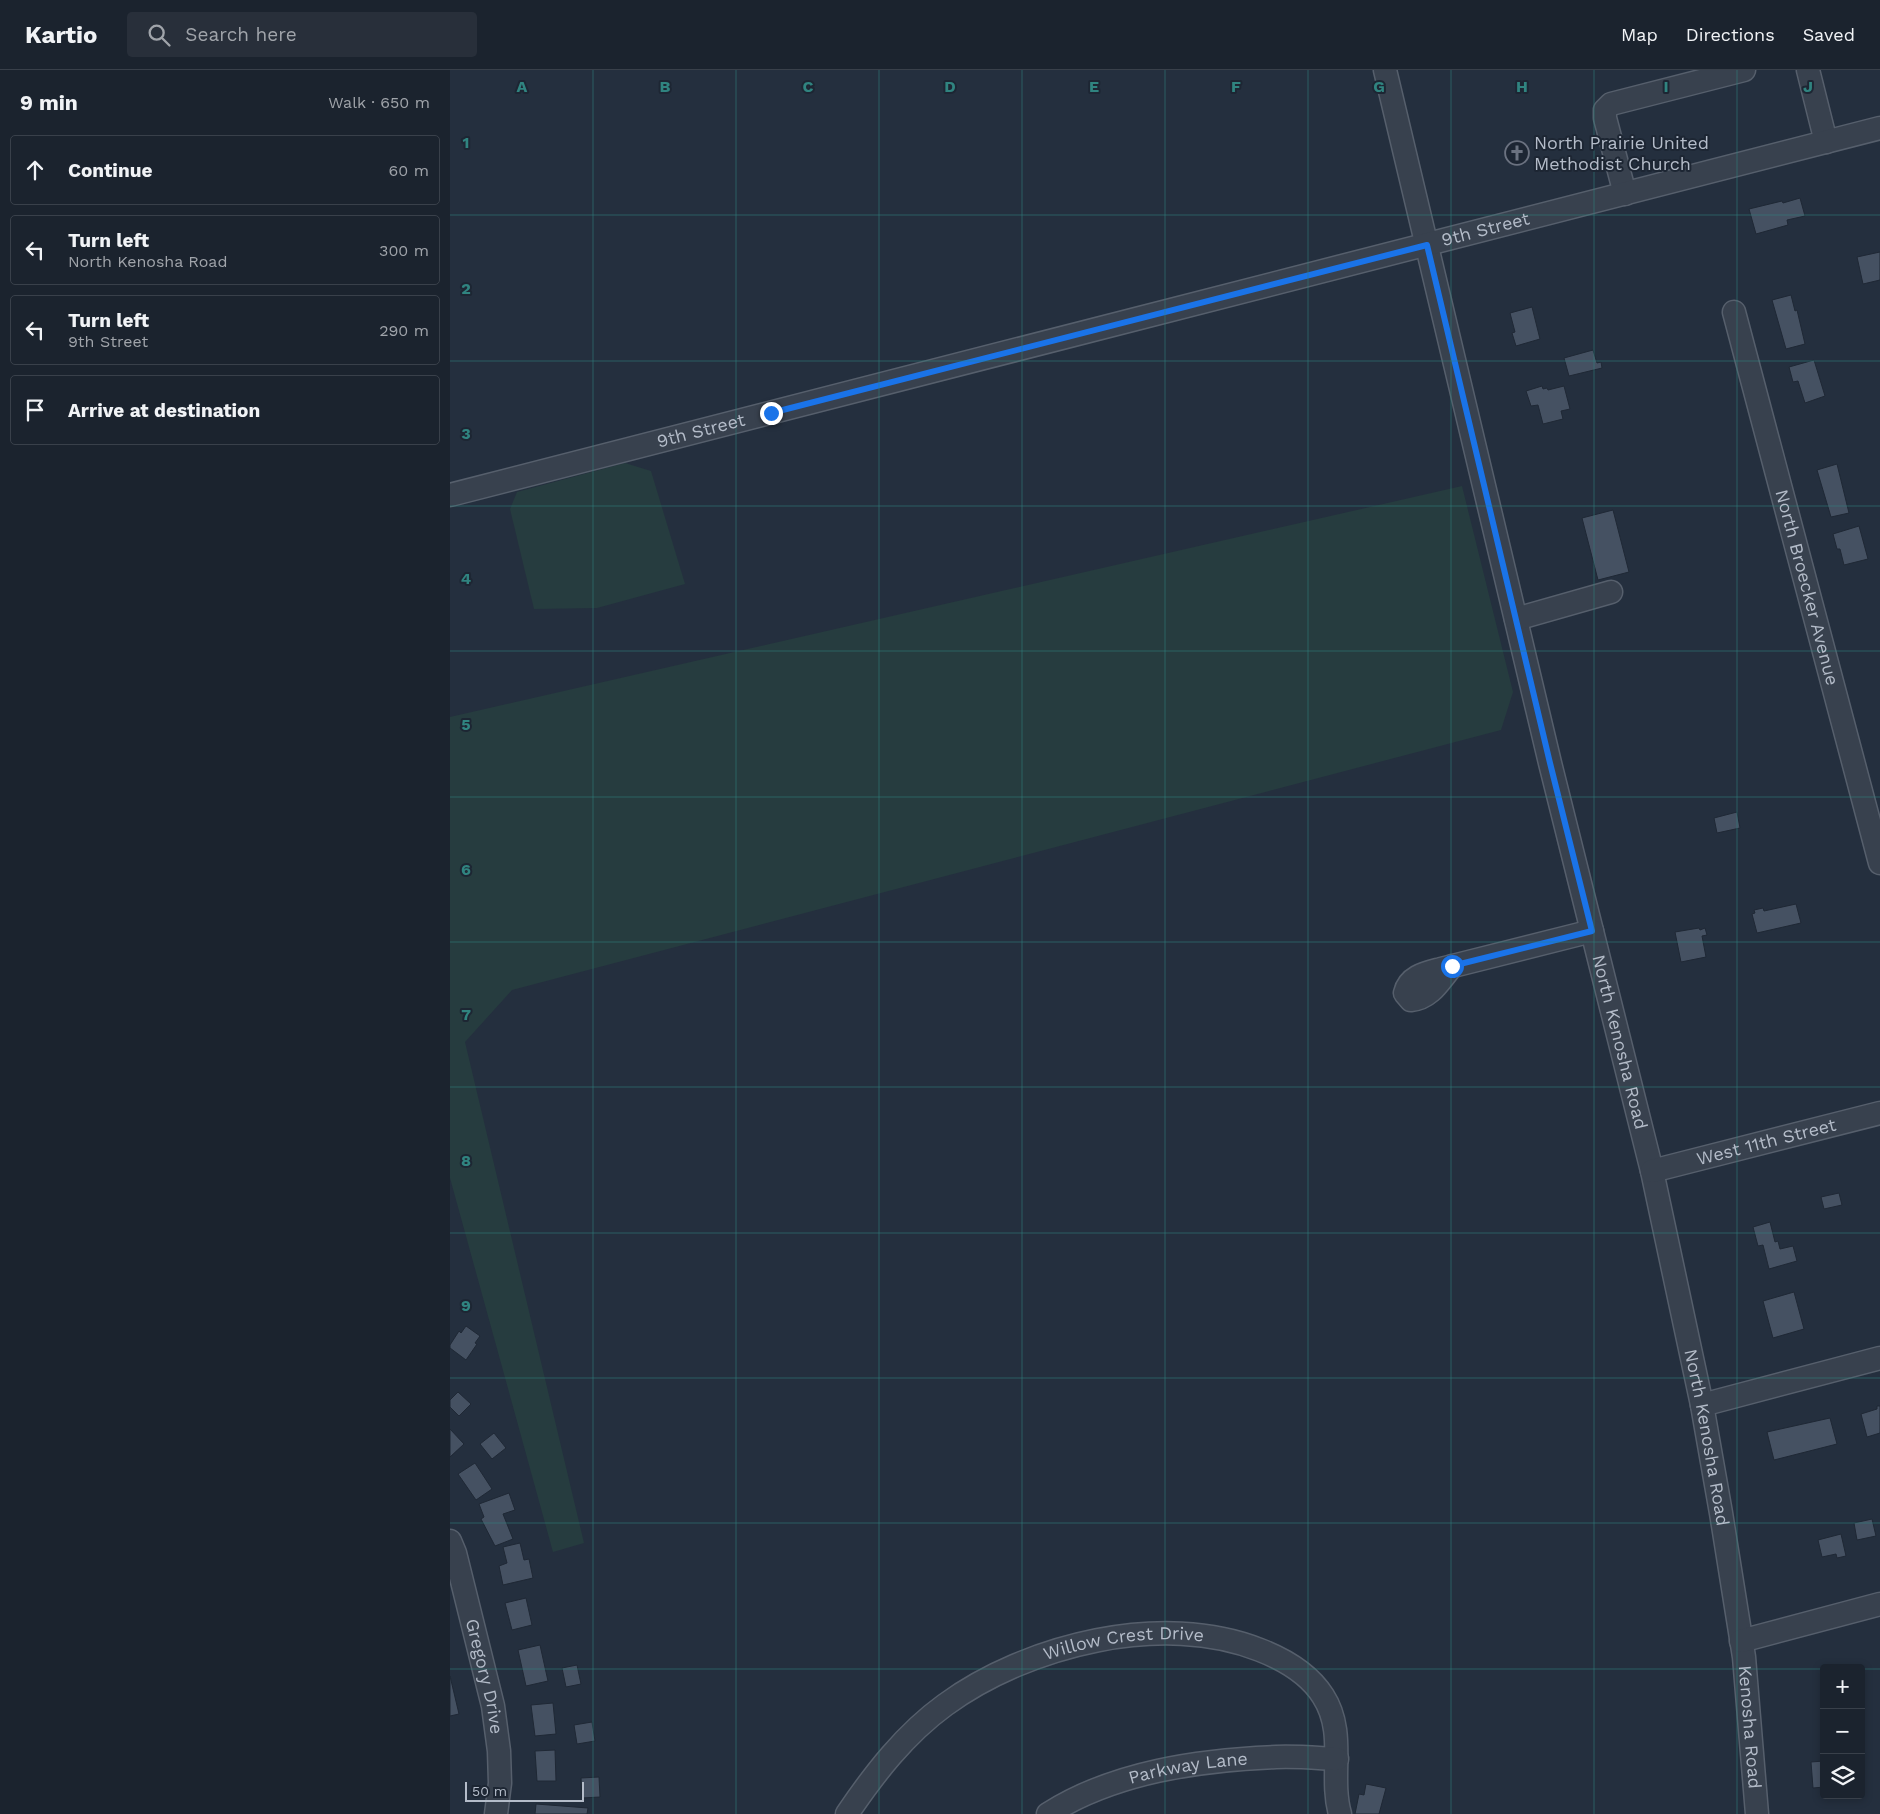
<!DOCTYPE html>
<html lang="en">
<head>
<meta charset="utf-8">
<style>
	:root { --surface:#1b232e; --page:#282f3a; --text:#f1f3f6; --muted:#a0a4aa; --line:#39404a }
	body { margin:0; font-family:"Work Sans",sans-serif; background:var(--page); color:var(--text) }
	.controls { position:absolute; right:15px; bottom:15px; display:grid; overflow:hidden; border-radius:5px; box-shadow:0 2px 8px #0003 }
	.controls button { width:45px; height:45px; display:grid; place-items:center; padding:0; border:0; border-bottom:1px solid var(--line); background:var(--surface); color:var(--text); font:25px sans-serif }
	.scale { position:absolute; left:15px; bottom:12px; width:119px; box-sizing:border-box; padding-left:5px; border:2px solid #b4bcc9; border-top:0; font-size:14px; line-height:18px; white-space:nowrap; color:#b4bcc9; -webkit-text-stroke:4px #1d2633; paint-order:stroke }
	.stop { position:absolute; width:15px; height:15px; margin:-11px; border:4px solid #1a73e8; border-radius:50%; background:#fff }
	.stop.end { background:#1a73e8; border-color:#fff; box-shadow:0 1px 5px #0008 }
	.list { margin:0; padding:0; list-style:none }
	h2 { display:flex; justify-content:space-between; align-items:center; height:65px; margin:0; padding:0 20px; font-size:21px }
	h2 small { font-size:16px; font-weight:400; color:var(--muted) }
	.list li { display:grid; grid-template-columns:32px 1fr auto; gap:15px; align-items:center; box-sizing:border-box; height:70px; margin:0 10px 10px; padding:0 10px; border:1px solid var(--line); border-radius:5px }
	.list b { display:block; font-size:19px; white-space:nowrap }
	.list p { margin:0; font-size:16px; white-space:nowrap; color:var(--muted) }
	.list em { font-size:16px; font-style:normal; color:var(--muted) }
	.icon { flex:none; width:28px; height:28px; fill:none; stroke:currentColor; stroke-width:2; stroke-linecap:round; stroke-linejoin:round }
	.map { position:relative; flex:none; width:1430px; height:1744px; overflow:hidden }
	header { display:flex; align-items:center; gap:30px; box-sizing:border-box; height:70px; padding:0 25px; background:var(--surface); border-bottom:1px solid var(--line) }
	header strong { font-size:24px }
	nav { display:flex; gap:28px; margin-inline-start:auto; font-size:18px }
	.search { width:350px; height:45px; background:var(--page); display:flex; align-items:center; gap:12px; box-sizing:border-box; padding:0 18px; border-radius:5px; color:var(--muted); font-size:19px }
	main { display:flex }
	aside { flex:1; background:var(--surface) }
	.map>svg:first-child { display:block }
	.green { fill:#263c3f }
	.building { fill:#455162; stroke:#1f2835 }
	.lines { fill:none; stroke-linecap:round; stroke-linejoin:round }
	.minor-casing { stroke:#565f6c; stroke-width:25 }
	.minor { stroke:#38414e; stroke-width:22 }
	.route { stroke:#1a73e8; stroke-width:6 }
	.grid { fill:none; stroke:#308480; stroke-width:1; stroke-opacity:0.55 }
	.labels { text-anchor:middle; stroke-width:4; stroke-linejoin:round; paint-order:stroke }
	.poi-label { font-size:18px; fill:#b4bcc9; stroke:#1d2633; text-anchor:start }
	.street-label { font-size:18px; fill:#b4bcc9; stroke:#1d2633 }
	.grid-label { font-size:16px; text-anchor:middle; font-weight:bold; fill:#308480; stroke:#1d2633; stroke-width:4; stroke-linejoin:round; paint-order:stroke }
</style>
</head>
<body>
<header>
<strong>Kartio</strong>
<div class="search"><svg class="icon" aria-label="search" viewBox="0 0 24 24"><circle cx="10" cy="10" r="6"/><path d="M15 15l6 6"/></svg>Search here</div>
<nav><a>Map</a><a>Directions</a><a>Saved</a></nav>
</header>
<main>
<aside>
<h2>9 min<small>Walk · 650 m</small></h2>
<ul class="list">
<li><svg class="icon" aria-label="ahead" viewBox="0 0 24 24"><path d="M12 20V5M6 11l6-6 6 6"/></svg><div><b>Continue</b></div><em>60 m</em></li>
<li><svg class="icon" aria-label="left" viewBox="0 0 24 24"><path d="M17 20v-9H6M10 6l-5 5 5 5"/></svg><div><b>Turn left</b><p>North Kenosha Road</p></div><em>300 m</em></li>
<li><svg class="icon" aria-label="left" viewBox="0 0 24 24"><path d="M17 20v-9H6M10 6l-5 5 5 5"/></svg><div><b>Turn left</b><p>9th Street</p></div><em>290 m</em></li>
<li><svg class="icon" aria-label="arrive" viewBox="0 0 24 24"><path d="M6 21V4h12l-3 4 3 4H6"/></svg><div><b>Arrive at destination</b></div></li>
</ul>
</aside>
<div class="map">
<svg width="1430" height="1744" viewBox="0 0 1430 1744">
	<rect width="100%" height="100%" fill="#242f3e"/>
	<g class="green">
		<polygon points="175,393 201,401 235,514 147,538 84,539 60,439 67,422"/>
		<polygon points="1012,416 1063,622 1051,660 62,920 15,972 134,1473 103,1482 0,1108 0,647"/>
	</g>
	<g class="building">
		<polygon points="1350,128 1355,146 1337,150 1338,155 1306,164 1299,139 1332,131 1333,133"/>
		<polygon points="1430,182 1430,210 1413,214 1407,187"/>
		<polygon points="1341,225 1345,241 1347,240 1355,274 1336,279 1322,230"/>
		<polygon points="1082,237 1090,269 1066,276 1062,263 1065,262 1060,243"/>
		<polygon points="1143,280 1147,293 1151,292 1152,298 1119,306 1114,288"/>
		<polygon points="1364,290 1375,326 1355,333 1348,311 1343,312 1339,297"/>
		<polygon points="1092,316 1093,319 1097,318 1098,320 1114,316 1120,339 1111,341 1113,349 1093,354 1088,335 1081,336 1076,321"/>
		<polygon points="1387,394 1399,443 1381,447 1367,400"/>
		<polygon points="1163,440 1179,502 1148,510 1132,448"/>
		<polygon points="1409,456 1418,489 1394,495 1390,479 1387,479 1383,464"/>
		<polygon points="1287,742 1290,758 1267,763 1264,748"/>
		<polygon points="1346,834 1351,853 1307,863 1302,844 1305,843 1304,840 1313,838 1314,841"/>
		<polygon points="1249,858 1250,860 1255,858 1257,865 1252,866 1256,887 1231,892 1225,862"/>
		<polygon points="1389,1123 1392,1135 1374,1139 1371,1127"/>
		<polygon points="1320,1152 1325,1172 1328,1171 1330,1179 1343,1176 1347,1191 1319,1199 1313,1175 1308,1176 1303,1157"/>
		<polygon points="1344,1222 1354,1259 1323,1268 1313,1231"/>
		<polygon points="16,1256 30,1266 25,1273 27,1274 16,1290 0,1278 0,1275 9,1261 11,1263"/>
		<polygon points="8,1322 21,1334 9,1346 0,1337 0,1330"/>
		<polygon points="1427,1336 1430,1336 1430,1363 1417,1367 1411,1344 1427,1339"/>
		<polygon points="1380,1348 1387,1374 1324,1390 1317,1362"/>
		<polygon points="0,1359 14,1374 0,1387"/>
		<polygon points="44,1363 56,1378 42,1389 30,1374"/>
		<polygon points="25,1393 42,1419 26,1430 8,1404"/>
		<polygon points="59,1423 65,1440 53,1444 63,1469 45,1476 31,1449 34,1447 29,1434"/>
		<polygon points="1422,1449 1426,1466 1407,1470 1404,1453"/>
		<polygon points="1391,1464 1396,1486 1387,1488 1386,1484 1372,1487 1368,1470"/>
		<polygon points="70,1473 74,1490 79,1489 83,1508 53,1515 49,1496 57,1493 53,1477"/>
		<polygon points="76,1528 82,1555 62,1560 55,1533"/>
		<polygon points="90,1575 98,1611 76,1616 68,1580"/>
		<polygon points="127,1595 131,1614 116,1617 112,1598"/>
		<polygon points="0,1606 9,1644 0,1646"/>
		<polygon points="103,1633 106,1664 85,1666 81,1635"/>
		<polygon points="142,1652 145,1671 127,1674 124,1655"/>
		<polygon points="105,1680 106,1711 87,1711 85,1681"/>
		<polygon points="1374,1691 1374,1717 1363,1718 1361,1692"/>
		<polygon points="149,1707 150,1727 132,1728 131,1708"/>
		<polygon points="916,1714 936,1718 929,1744 905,1744 909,1724 914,1725"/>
		<polygon points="86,1734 138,1738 137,1744 85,1744"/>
	</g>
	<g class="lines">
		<g class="minor-casing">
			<g id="minor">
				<path id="s1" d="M935,0l165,693 102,408 50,234 19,108 23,144 13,157"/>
				<polyline points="1358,0 1376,72"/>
				<polyline points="1175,124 1155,48 1155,40 1161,34 1294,0"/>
				<path id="s2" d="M1284,242l146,551"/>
				<path id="s3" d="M0,425l1430,-367"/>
				<polyline points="1066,549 1161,522"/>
				<path d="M1002,896c-12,14 -21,32 -41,34l-6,-7c4,-17 21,-20 36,-24l151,-38"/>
				<path id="s4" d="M1202,1101l228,-58"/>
				<polyline points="1252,1335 1430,1288"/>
				<path id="s5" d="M0,1471l5,12 38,153 6,45 1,32 -4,31"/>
				<polyline points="1291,1571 1430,1534"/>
				<path id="s6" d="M397,1744c27,-40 58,-80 98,-109 82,-60 218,-94 315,-55 23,9 49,24 63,46 24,37 6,79 17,118"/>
				<path id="s7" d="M598,1744c66,-42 151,-54 228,-57 20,-1 41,1 61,2"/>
			</g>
		</g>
		<use href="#minor" class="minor"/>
	</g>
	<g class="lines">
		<polyline class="route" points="321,343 977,175 1100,693 1142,861 1002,896"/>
	</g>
	<path class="grid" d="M143,0v1744M286,0v1744M429,0v1744M572,0v1744M715,0v1744M858,0v1744M1001,0v1744M1144,0v1744M1287,0v1744M0,145h1430M0,291h1430M0,436h1430M0,581h1430M0,727h1430M0,872h1430M0,1017h1430M0,1163h1430M0,1308h1430M0,1453h1430M0,1599h1374M1411,1599h19"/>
	<defs>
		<g id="church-ring" transform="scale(1.25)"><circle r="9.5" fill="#1d2633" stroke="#6b7280" stroke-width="1.5"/><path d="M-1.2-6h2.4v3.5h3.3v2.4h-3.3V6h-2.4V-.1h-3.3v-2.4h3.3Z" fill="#6b7280"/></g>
	</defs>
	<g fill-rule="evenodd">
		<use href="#church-ring" x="1067" y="83"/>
	</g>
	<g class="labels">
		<g class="poi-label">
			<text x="1084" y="79">North Prairie United<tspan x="1084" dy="21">Methodist Church</tspan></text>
		</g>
		<g class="street-label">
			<text dy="6" stroke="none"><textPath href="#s3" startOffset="1069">9th Street</textPath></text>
			<text dy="6" stroke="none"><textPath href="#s3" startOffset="259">9th Street</textPath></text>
			<text dy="6" stroke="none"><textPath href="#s2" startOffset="285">North Broecker Avenue</textPath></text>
			<text dy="6" stroke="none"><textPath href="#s1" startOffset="1000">North Kenosha Road</textPath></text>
			<text dy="6" stroke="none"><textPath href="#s4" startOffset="118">West 11th Street</textPath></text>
			<text dy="6" stroke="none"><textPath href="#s1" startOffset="1405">North Kenosha Road</textPath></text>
			<text dy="6" stroke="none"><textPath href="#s6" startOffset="340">Willow Crest Drive</textPath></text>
			<text dy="6" stroke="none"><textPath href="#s5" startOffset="140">Gregory Drive</textPath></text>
			<text dy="6" stroke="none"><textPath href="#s1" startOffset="1698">Kenosha Road</textPath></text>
			<text dy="6" stroke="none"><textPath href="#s7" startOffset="149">Parkway Lane</textPath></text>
		</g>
	</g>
	<g class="grid-label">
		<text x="72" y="22">A</text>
		<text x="215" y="22">B</text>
		<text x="358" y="22">C</text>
		<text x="500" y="22">D</text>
		<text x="644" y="22">E</text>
		<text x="786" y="22">F</text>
		<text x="929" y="22">G</text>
		<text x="1072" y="22">H</text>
		<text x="1216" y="22">I</text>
		<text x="1358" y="22">J</text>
		<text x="16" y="78">1</text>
		<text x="16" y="224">2</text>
		<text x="16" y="369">3</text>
		<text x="16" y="514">4</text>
		<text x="16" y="660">5</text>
		<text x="16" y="805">6</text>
		<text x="16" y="950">7</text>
		<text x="16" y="1096">8</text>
		<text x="16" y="1241">9</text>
	</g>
</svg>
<div class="controls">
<button>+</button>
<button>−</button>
<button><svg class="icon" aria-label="layers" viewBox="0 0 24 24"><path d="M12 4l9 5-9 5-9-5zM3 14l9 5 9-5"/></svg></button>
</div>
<div class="scale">50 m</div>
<div class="stop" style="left:1002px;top:896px"></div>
<div class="stop end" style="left:321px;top:343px"></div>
</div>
</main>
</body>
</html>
